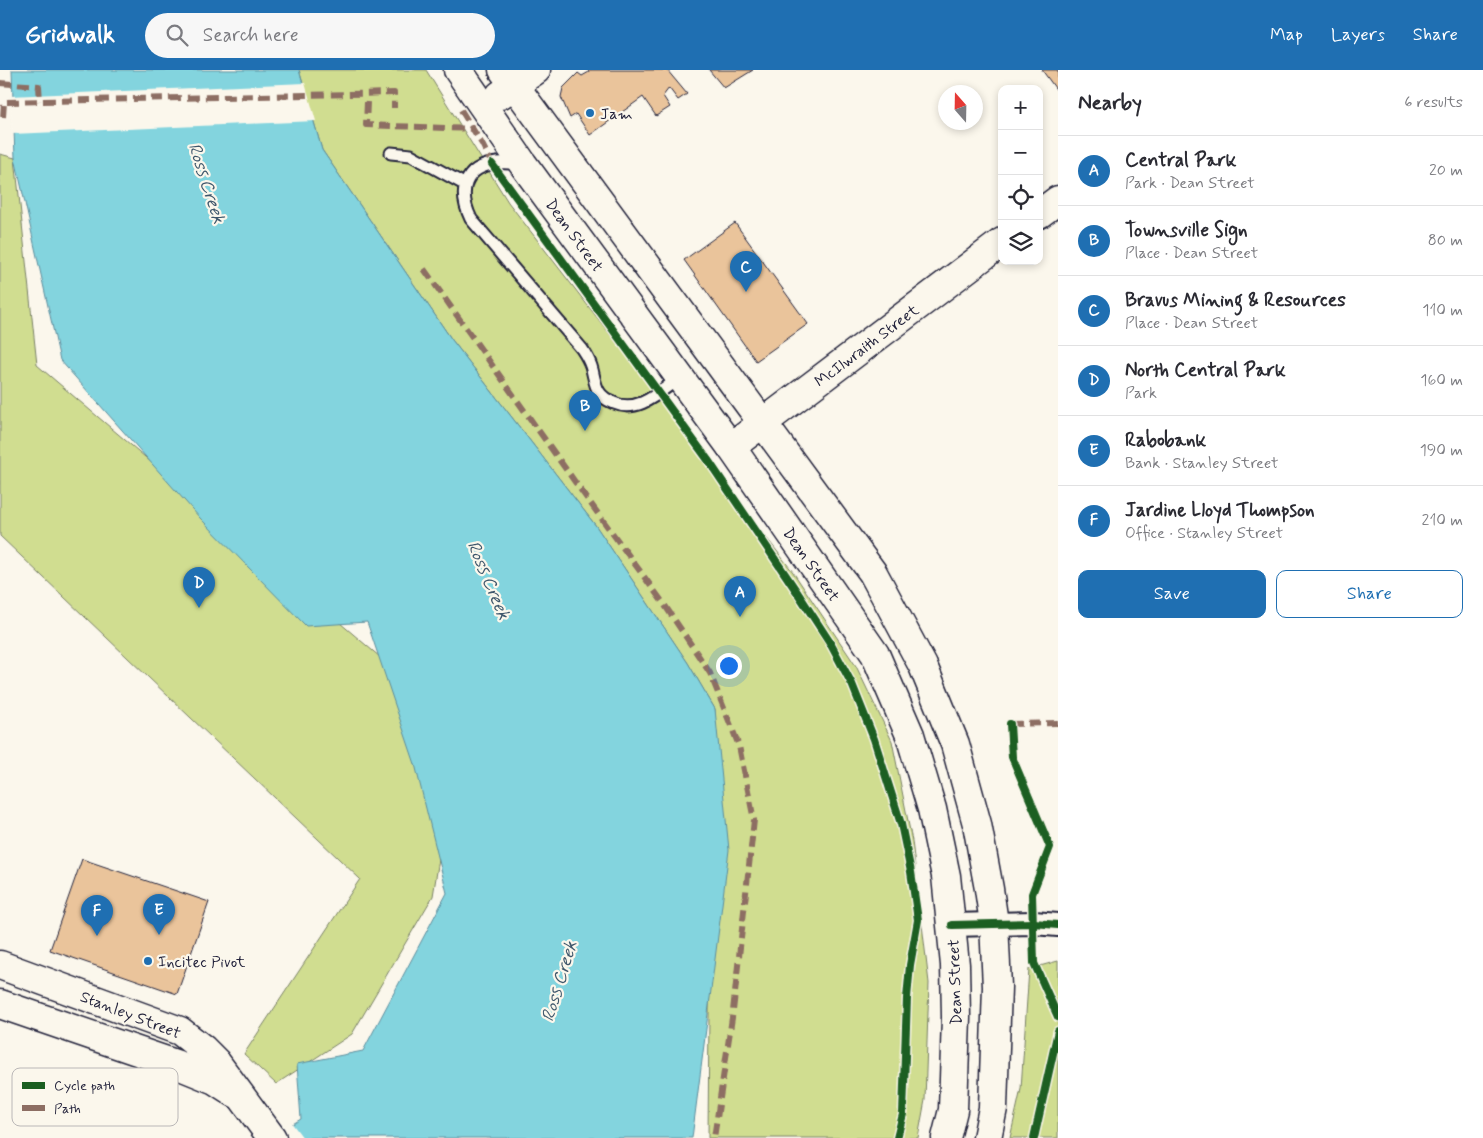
<!DOCTYPE html>
<html lang="en">
<head>
<meta charset="utf-8">
<style>
	:root { --surface:#fff; --page:#f7f7f7; --text:#2b2b33; --muted:#7c7c81; --line:#e1e1e2; --accent:#1f6fb2 }
	body { margin:0; font-family:Mynerve,sans-serif; background:var(--page); color:var(--text) }
	.controls { position:absolute; right:15px; top:15px; display:grid; overflow:hidden; border-radius:10px; box-shadow:0 2px 8px #0003 }
	.controls button { width:45px; height:45px; display:grid; place-items:center; padding:0; border:0; border-bottom:1px solid var(--line); background:var(--surface); color:var(--text); font:25px sans-serif }
	.compass { position:absolute; left:938px; top:15px; width:45px; height:45px; border-radius:50%; background:var(--surface); box-shadow:0 2px 8px #0003; rotate:340deg }
	.you { position:absolute; left:728px; top:595px; width:18px; height:18px; margin:-12px; border:4px solid #fff; border-radius:50%; background:#1a73e8; box-shadow:0 0 0 8px #1a73e833 }
	.badge { display:grid; place-items:center; width:32px; height:32px; border-radius:50%; background:var(--accent); color:#fff; font-size:16px; font-weight:700 }
	.pin { position:absolute; translate:-50% -41px; filter:drop-shadow(0 1px 2px #0008) }
	.pin::after { content:''; position:absolute; top:26px; width:18px; height:15px; background:inherit; clip-path:polygon(0 0,100% 0,50% 100%) }
	.list { margin:0; padding:0; list-style:none }
	h2 { display:flex; justify-content:space-between; align-items:center; height:65px; margin:0; padding:0 20px; font-size:21px }
	h2 small { font-size:16px; font-weight:400; color:var(--muted) }
	.list li { display:grid; grid-template-columns:32px 1fr auto; gap:15px; align-items:center; box-sizing:border-box; height:70px; padding:0 20px; border-top:1px solid var(--line) }
	.list b { display:block; font-size:19px; white-space:nowrap }
	.list p { margin:0; font-size:16px; white-space:nowrap; color:var(--muted) }
	.list em { font-size:16px; font-style:normal; color:var(--muted) }
	.actions { display:flex; gap:10px; padding:15px 20px }
	.actions a { flex:1; padding:11px 0; border:1px solid var(--accent); border-radius:10px; text-align:center; font-size:18px; color:var(--accent) }
	.actions .main { background:var(--accent); color:#fff }
	.icon { flex:none; width:28px; height:28px; fill:none; stroke:currentColor; stroke-width:2; stroke-linecap:round; stroke-linejoin:round }
	.map { position:relative; flex:none; width:1058px; height:1068px; overflow:hidden }
	header { display:flex; align-items:center; gap:30px; box-sizing:border-box; height:70px; padding:0 25px; background:var(--accent); color:#fff }
	header strong { font-size:24px }
	nav { display:flex; gap:28px; margin-inline-start:auto; font-size:18px }
	.search { width:350px; height:45px; background:var(--page); display:flex; align-items:center; gap:12px; box-sizing:border-box; padding:0 18px; border-radius:28px; color:var(--muted); font-size:19px }
	main { display:flex }
	aside { flex:1; background:var(--surface) }
	.map>svg:first-child { display:block }
	.green { fill:#d0dd90; stroke:#798066 }
	.water { fill:#83d4de; stroke:#5c8d9d }
	.pier { fill:#fbf7ec }
	.building { fill:#eac49b; stroke:#22223b }
	.lines { fill:none; stroke-linecap:round; stroke-linejoin:round }
	.lane-casing { stroke:#22223b; stroke-width:15 }
	.street-casing { stroke:#22223b; stroke-width:26 }
	.secondary-casing { stroke:#22223b; stroke-width:31 }
	.lane { stroke:#fbf7ec; stroke-width:11 }
	.street { stroke:#fbf7ec; stroke-width:22 }
	.secondary { stroke:#fbf7ec; stroke-width:28 }
	.quiet { stroke:#8d6e63; stroke-width:6; stroke-dasharray:12 6; stroke-linecap:butt }
	.cycleway-casing { stroke:#fbf7ec; stroke-width:11 }
	.cycleway { stroke:#1b5e20; stroke-width:8 }
	.poi-dot { fill:#1f6fb2; stroke:#fbf7ec; stroke-width:2 }
	.labels { text-anchor:middle; stroke-width:4.5; stroke-linejoin:round; paint-order:stroke }
	.poi-label { font-size:16px; fill:#22223b; stroke:#fbf7ec; text-anchor:start }
	.street-label { font-size:16px; fill:#22223b; stroke:#fbf7ec }
	.water-label { font-size:18px; font-style:italic; fill:#3f576c; stroke:#fbf7ec }
	.key { fill:#fbf7ec; stroke:#bab7b7; stroke-width:1 }
	.key-label { font-size:14px; fill:#22223b }
</style>
</head>
<body>
<header>
<strong>Gridwalk</strong>
<div class="search"><svg class="icon" aria-label="search" viewBox="0 0 24 24"><circle cx="10" cy="10" r="6"/><path d="M15 15l6 6"/></svg>Search here</div>
<nav><a>Map</a><a>Layers</a><a>Share</a></nav>
</header>
<main>
<div class="map">
<svg width="1058" height="1068" viewBox="0 0 1058 1068">
	<rect width="100%" height="100%" fill="#fbf7ec"/>
	<filter id="ink" filterUnits="userSpaceOnUse"><feTurbulence type="fractalNoise" baseFrequency=".02" numOctaves="2"/><feDisplacementMap in="SourceGraphic" scale="10" xChannelSelector="R" yChannelSelector="G"/><feConvolveMatrix kernelMatrix="1 2 1 2 8 2 1 2 1" color-interpolation-filters="sRGB"/></filter>
	<g filter="url(#ink)">
		<g class="green">
			<polygon points="299,0 426,0 508,132 793,502 856,596 892,671 912,771 929,913 925,1030 918,1068 708,1068 709,942 715,639 688,593 596,456 452,270 322,80"/>
			<polygon points="0,84 15,88 37,295 407,610 444,758 433,826 352,964 276,1014 244,984 360,809 0,466"/>
			<polygon points="1058,891 1058,1068 1010,1068 1021,1019 1029,899"/>
		</g>
		<polygon class="water" points="12,0 299,0 322,80 452,270 596,456 688,593 715,639 729,780 692,1068 269,1068 301,1049 297,994 363,981 447,823 415,694 367,552 306,556 200,448 60,290 15,88"/>
		<g class="pier">
			<polygon points="305,13 316,51 12,64 10,26"/>
			<polygon points="291,1052 303,1068 267,1068 268,1066"/>
		</g>
		<g class="building">
			<polygon points="588,0 667,0 687,24 678,30 669,18 663,26 670,37 656,46 643,27 590,65 576,44 570,48 561,27 563,18 578,3 582,6 589,2"/>
			<polygon points="709,0 753,0 724,18"/>
			<polygon points="1042,0 1058,0 1058,22"/>
			<polygon points="735,153 808,254 756,291 684,190"/>
			<polygon points="82,789 209,832 177,924 50,880"/>
		</g>
		<g class="lines">
			<g class="lane-casing">
				<g id="lane">
					<polyline points="391,83 411,85 464,114"/>
					<path d="M521,94c-8,-1 -17,-2 -24,-1 -34,4 -39,29 -26,56l111,130c4,6 7,11 9,17 3,9 3,18 8,26 3,5 10,9 15,11 25,11 46,-12 65,-25"/>
				</g>
			</g>
			<g class="street-casing">
				<polyline id="street" points="952,855 1034,853 1058,855"/>
			</g>
			<g class="secondary-casing">
				<g id="secondary">
					<polyline points="458,0 523,94 731,377 875,584 910,665 932,739 946,806 955,895 956,947 953,1040 946,1068"/>
					<polyline points="503,0 873,503 923,596 955,674 977,754 989,819 994,853 997,917 993,1038 987,1068"/>
					<polyline points="500,25 536,0"/>
					<polyline points="1039,144 1058,130"/>
					<polyline points="731,377 1002,172"/>
					<polyline points="0,895 180,961 203,979 216,992 272,1068"/>
					<polyline points="0,934 178,995 215,1010 235,1023"/>
				</g>
			</g>
			<use href="#lane" class="lane"/>
			<use href="#street" class="street"/>
			<use href="#secondary" class="secondary"/>
			<g class="quiet">
				<polyline points="0,13 39,16 40,31"/>
				<polyline points="367,32 366,55 473,59"/>
				<polyline points="461,40 482,74 492,94"/>
				<polyline points="3,47 4,32 394,23 394,38"/>
				<polyline points="424,199 575,412 664,534 710,603 739,676 754,750 733,941 714,1068"/>
				<polyline points="1010,654 1058,653"/>
			</g>
			<g class="cycleway-casing">
				<g id="cycleway">
					<polyline points="492,94 708,390 797,522 829,571 852,614 874,669 901,754 911,802 918,850 910,895 907,928 903,1044 897,1068"/>
					<polyline points="1010,654 1012,687 1050,777 1032,824 1034,893 1058,947"/>
					<polyline points="952,855 1034,853 1058,855"/>
					<polyline points="1034,1068 1058,961"/>
				</g>
			</g>
			<use href="#cycleway" class="cycleway"/>
		</g>
	</g>
	<g class="poi-dot">
		<circle cx="590" cy="43" r="5"/>
		<circle cx="148" cy="891" r="5"/>
	</g>
	<g class="labels">
		<g class="poi-label">
			<text x="600" y="49">Jam</text>
			<text x="158" y="897">Incitec Pivot</text>
		</g>
		<g class="street-label">
			<text transform="translate(575 165) rotate(54)" y="6">Dean Street</text>
			<text transform="translate(866 275) rotate(-37)" y="6">McIlwraith Street</text>
			<text transform="translate(812 494) rotate(55)" y="6">Dean Street</text>
			<text transform="translate(954 912) rotate(-92)" y="6">Dean Street</text>
			<text transform="translate(131 944) rotate(21)" y="6">Stanley Street</text>
		</g>
		<g class="water-label">
			<text transform="translate(207 113) rotate(72)" y="6">Ross Creek</text>
			<text transform="translate(489 510) rotate(67)" y="6">Ross Creek</text>
			<text transform="translate(559 911) rotate(-73)" y="6">Ross Creek</text>
		</g>
	</g>
	<rect x="12" y="998" width="166" height="58" rx="8" class="key"/>
	<rect x="22" y="1012" width="23" height="7" fill="#1b5e20"/>
	<rect x="22" y="1035" width="23" height="6" fill="#8d6e63"/>
	<g class="key-label">
		<text x="54" y="1020">Cycle path</text>
		<text x="54" y="1043">Path</text>
	</g>
</svg>
<div class="controls">
<button>+</button>
<button>−</button>
<button><svg class="icon" aria-label="locate" viewBox="0 0 24 24"><circle cx="12" cy="12" r="6"/><path d="M12 2v4M12 18v4M2 12h4M18 12h4"/></svg></button>
<button><svg class="icon" aria-label="layers" viewBox="0 0 24 24"><path d="M12 4l9 5-9 5-9-5zM3 14l9 5 9-5"/></svg></button>
</div>
<svg class="compass" viewBox="-18 -18 36 36"><path d="M0-13l5 13h-10z" fill="#e53935"/><path d="M0 13l5-13h-10z" fill="#7c7c81"/></svg>
<div class="you"></div>
<div class="pin badge" style="left:740px;top:547px">A</div>
<div class="pin badge" style="left:585px;top:361px">B</div>
<div class="pin badge" style="left:746px;top:222px">C</div>
<div class="pin badge" style="left:199px;top:538px">D</div>
<div class="pin badge" style="left:159px;top:865px">E</div>
<div class="pin badge" style="left:97px;top:866px">F</div>
</div>
<aside>
<h2>Nearby<small>6 results</small></h2>
<ul class="list">
<li><span class="badge">A</span><div><b>Central Park</b><p>Park · Dean Street</p></div><em>20 m</em></li>
<li><span class="badge">B</span><div><b>Townsville Sign</b><p>Place · Dean Street</p></div><em>80 m</em></li>
<li><span class="badge">C</span><div><b>Bravus Mining &amp; Resources</b><p>Place · Dean Street</p></div><em>110 m</em></li>
<li><span class="badge">D</span><div><b>North Central Park</b><p>Park</p></div><em>160 m</em></li>
<li><span class="badge">E</span><div><b>Rabobank</b><p>Bank · Stanley Street</p></div><em>190 m</em></li>
<li><span class="badge">F</span><div><b>Jardine Lloyd Thompson</b><p>Office · Stanley Street</p></div><em>210 m</em></li>
</ul>
<div class="actions"><a class="main">Save</a><a>Share</a></div>
</aside>
</main>
</body>
</html>
